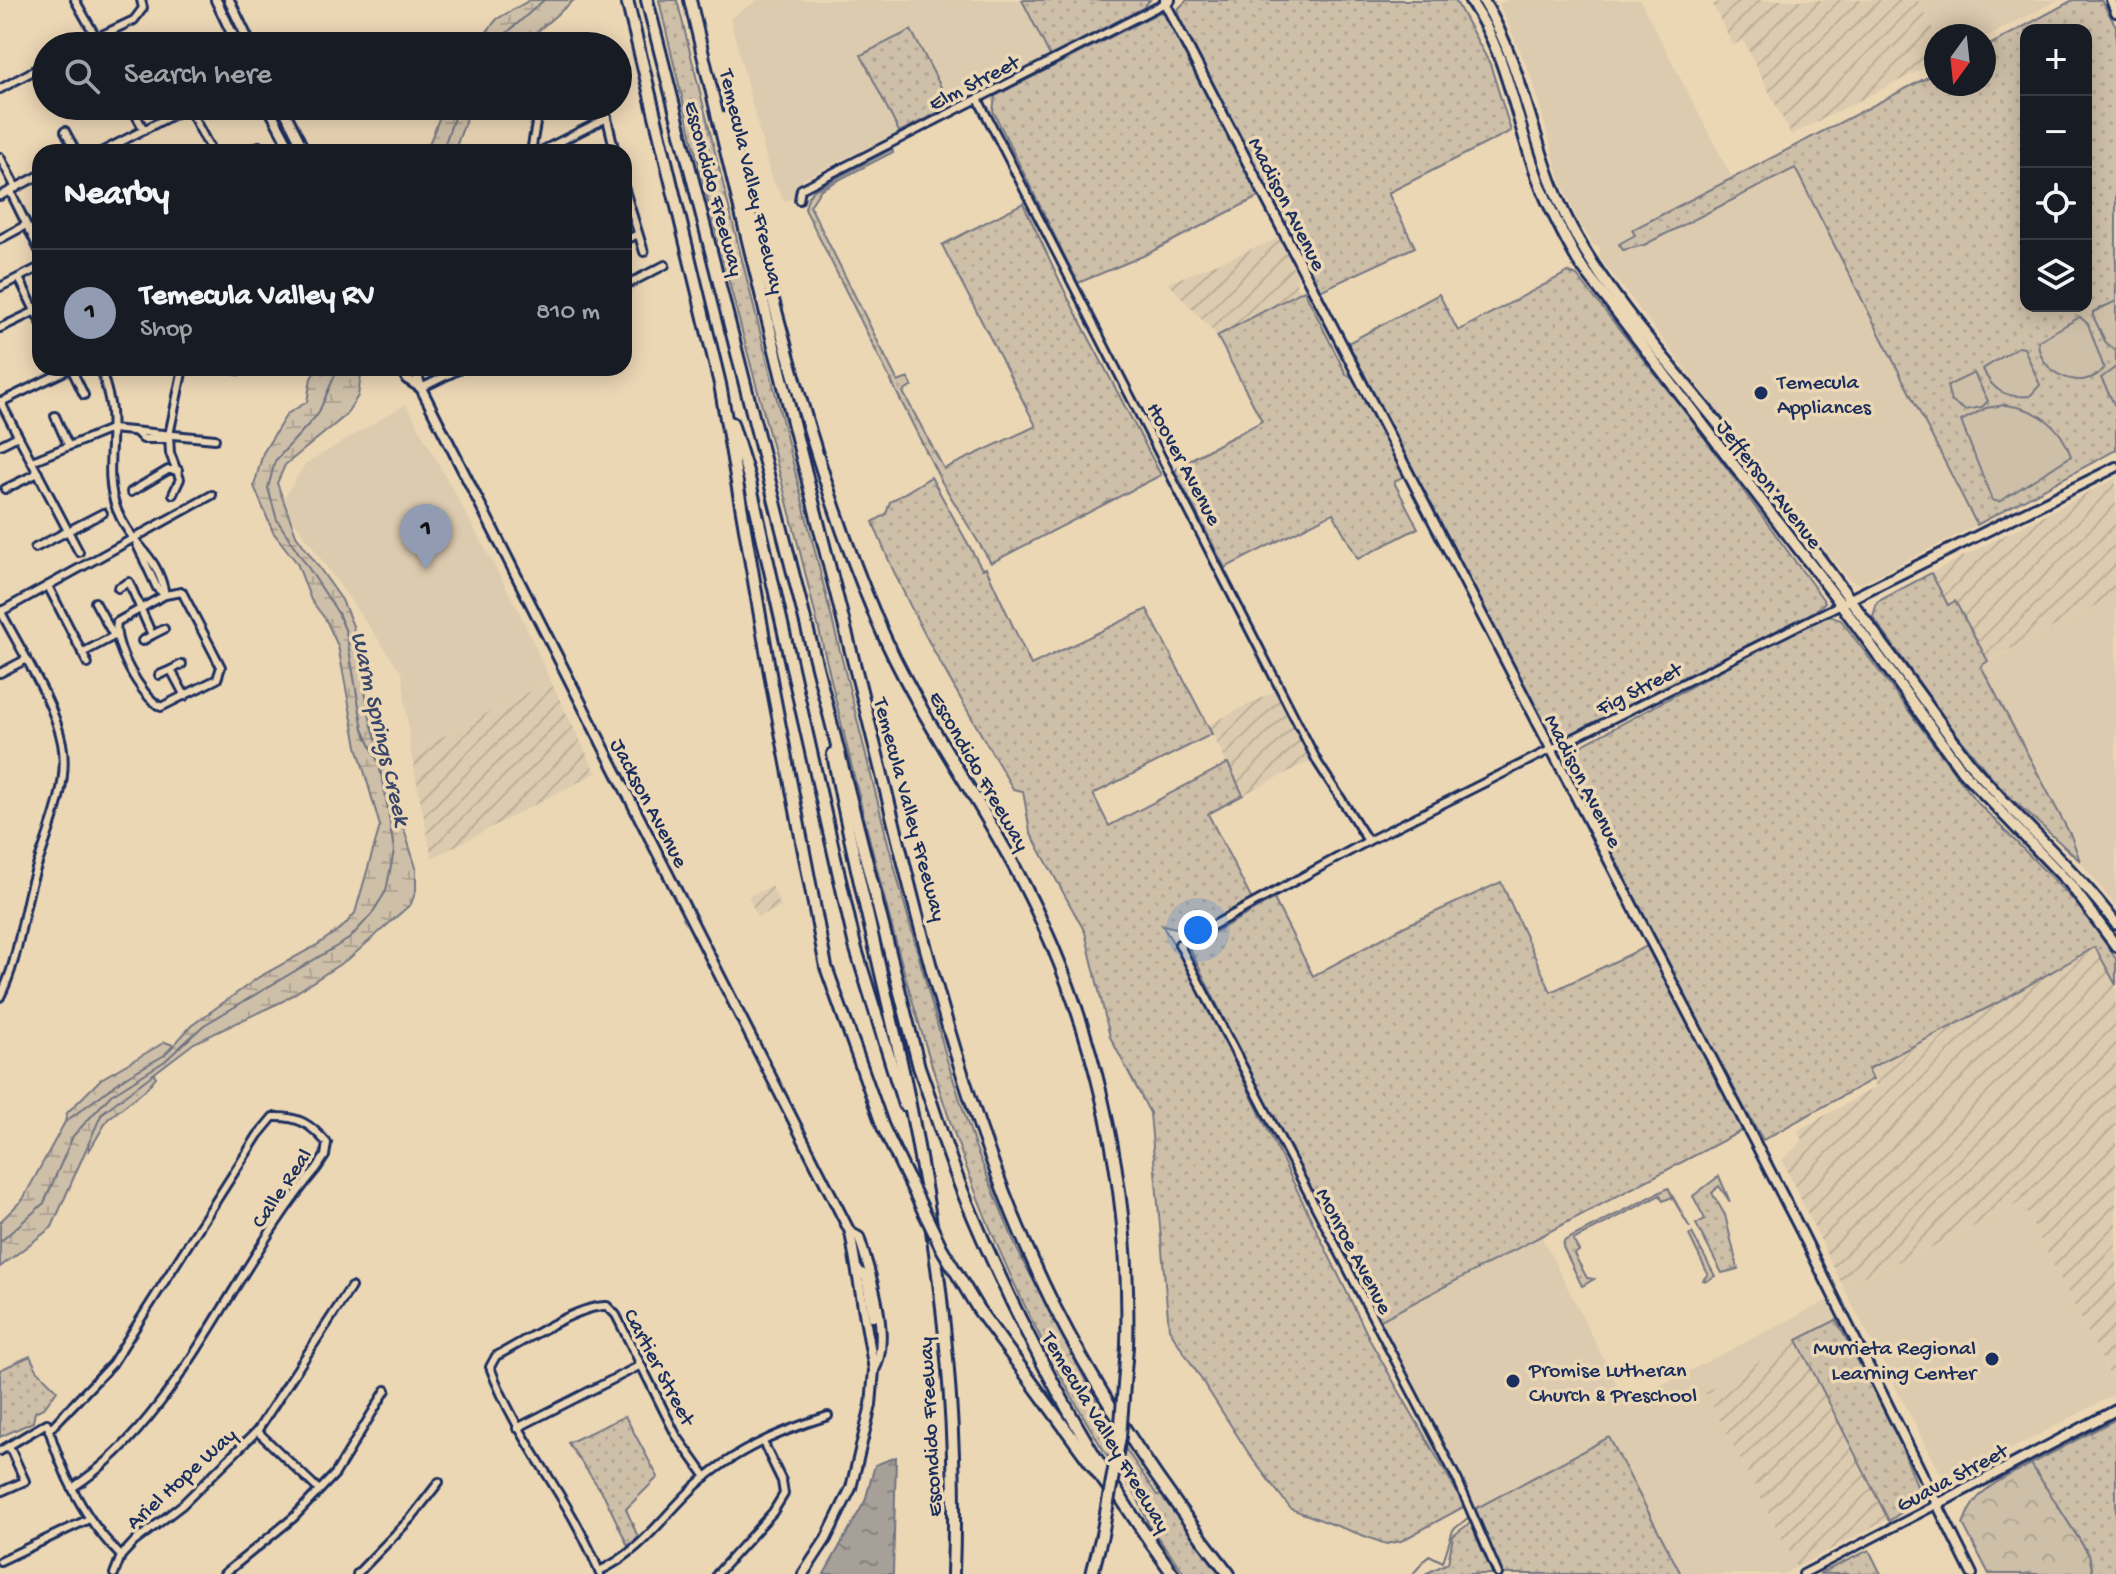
<!DOCTYPE html>
<html lang="en">
<head>
<meta charset="utf-8">
<style>
	:root { --surface:#171b24; --page:#20242c; --text:#f1f3f6; --muted:#9ea1a6; --line:#363941; --accent:#919bb2 }
	body { margin:0; font-family:"Gochi Hand",sans-serif; background:var(--page); color:var(--text) }
	.controls { position:absolute; right:24px; top:24px; display:grid; overflow:hidden; border-radius:16px; box-shadow:0 4px 20px #0003 }
	.controls button { width:72px; height:72px; display:grid; place-items:center; padding:0; border:0; border-bottom:2px solid var(--line); background:var(--surface); color:var(--text); font:40px sans-serif }
	.compass { position:absolute; left:1924px; top:24px; width:72px; height:72px; border-radius:50%; background:var(--surface); box-shadow:0 4px 20px #0003; rotate:195deg }
	.you { position:absolute; left:1198px; top:930px; width:28px; height:28px; margin:-20px; border:6px solid #fff; border-radius:50%; background:#1a73e8; box-shadow:0 0 0 12px #1a73e833 }
	.badge { display:grid; place-items:center; width:52px; height:52px; border-radius:50%; background:var(--accent); color:#111; font-size:26px; font-weight:700 }
	.pin { position:absolute; translate:-50% -66px; filter:drop-shadow(0 2px 4px #0008) }
	.pin::after { content:''; position:absolute; top:42px; width:28px; height:24px; background:inherit; clip-path:polygon(0 0,100% 0,50% 100%) }
	.list { margin:0; padding:0; list-style:none }
	h2 { display:flex; justify-content:space-between; align-items:center; height:104px; margin:0; padding:0 32px; font-size:34px }
	h2 small { font-size:26px; font-weight:400; color:var(--muted) }
	.list li { display:grid; grid-template-columns:52px 1fr auto; gap:24px; align-items:center; box-sizing:border-box; height:128px; padding:0 32px; border-top:2px solid var(--line) }
	.list b { display:block; font-size:30px; white-space:nowrap }
	.list p { margin:0; font-size:26px; white-space:nowrap; color:var(--muted) }
	.list em { font-size:26px; font-style:normal; color:var(--muted) }
	.icon { flex:none; width:44px; height:44px; fill:none; stroke:currentColor; stroke-width:2; stroke-linecap:round; stroke-linejoin:round }
	.map { position:relative; flex:none; width:2116px; height:1574px; overflow:hidden }
	.search { position:absolute; background:var(--surface); box-shadow:0 4px 20px #0003; left:32px; top:32px; width:600px; height:88px; display:flex; align-items:center; gap:20px; box-sizing:border-box; padding:0 28px; border-radius:44px; color:var(--muted); font-size:30px }
	.panel { position:absolute; background:var(--surface); box-shadow:0 4px 20px #0003; left:32px; top:144px; width:600px; height:232px; border-radius:24px }
	.map>svg:first-child { display:block }
	.built { fill:#ddcbaf }
	.industrial { fill:url(#industrial-furrows) }
	.green { fill:url(#green-dots); stroke:#747783; stroke-width:2; fill-rule:evenodd }
	.forest { fill:url(#forest-crowns); stroke:#747783; stroke-width:2 }
	.wetland { fill:url(#wetland-marsh); stroke:#747783; stroke-width:2 }
	.pitch { fill:#cebfa8; stroke:#747783; stroke-width:2 }
	.water { fill:url(#water-ripples); stroke:#6f7381; stroke-width:2 }
	.lines { fill:none; stroke-linecap:round; stroke-linejoin:round }
	.stream { stroke:#6f7381; stroke-width:2 }
	.street-casing { stroke:#1b2f5e; stroke-width:12 }
	.secondary-casing { stroke:#1b2f5e; stroke-width:14 }
	.primary-casing { stroke:#1b2f5e; stroke-width:15 }
	.highway-casing { stroke:#1b2f5e; stroke-width:16 }
	.street { stroke:#ecd7b5; stroke-width:6 }
	.secondary { stroke:#ecd7b5; stroke-width:8 }
	.primary { stroke:#ecd7b5; stroke-width:9 }
	.highway { stroke:#ecd7b5; stroke-width:10 }
	.highway-bridge-casing { stroke:#1b2f5e; stroke-width:16; stroke-linecap:butt }
	.highway-bridge { stroke:#ecd7b5; stroke-width:10 }
	.poi-dot { fill:#1b2f5e; stroke:#ecd7b5; stroke-width:3 }
	.labels { text-anchor:middle; stroke-width:7; stroke-linejoin:round; paint-order:stroke }
	.street-label { font-size:22px; fill:#1b2f5e; stroke:#ecd7b5 }
	.poi-label { font-size:22px; fill:#1b2f5e; stroke:#ecd7b5; text-anchor:start }
	.water-label { font-size:24px; font-style:italic; fill:#37466a; stroke:#ecd7b5 }
</style>
</head>
<body>
<div class="map">
<svg width="2116" height="1574" viewBox="0 0 2116 1574">
	<defs>
		<pattern id="industrial-furrows" width="10" height="10" patternUnits="userSpaceOnUse" patternTransform="scale(2)"><rect width="10" height="10" fill="#ddcbaf"/><path d="M-1 1l2-2M0 10L10 0M9 11l2-2" fill="none" stroke="#bdaf99"/></pattern>
		<pattern id="green-dots" width="8" height="8" patternUnits="userSpaceOnUse" patternTransform="scale(2)"><rect width="8" height="8" fill="#cebfa8"/><path d="M2 2h.1M6 6h.1" fill="none" stroke="#b0a493" stroke-width="1.8" stroke-linecap="round"/></pattern>
		<pattern id="forest-crowns" width="20" height="18" patternUnits="userSpaceOnUse" patternTransform="scale(2)"><rect width="20" height="18" fill="#cebfa8"/><path d="M2 6a3 3 0 1 1 6 0M12 15a3 3 0 1 1 6 0" fill="none" stroke="#b0a493"/></pattern>
		<pattern id="wetland-marsh" width="20" height="14" patternUnits="userSpaceOnUse" patternTransform="scale(2)"><rect width="20" height="14" fill="#cebfa8"/><path d="M1 5h8M5 5V1M11 12h8M15 12V8" fill="none" stroke="#b0a493"/></pattern>
		<pattern id="water-ripples" width="26" height="14" patternUnits="userSpaceOnUse" patternTransform="scale(2)"><rect width="26" height="14" fill="#a7a099"/><path d="M2 4q2-2 4 0t4 0M15 11q2-2 4 0t4 0" fill="none" stroke="#878380"/></pattern>
	</defs>
	<rect width="100%" height="100%" fill="#ecd7b5"/>
	<filter id="ink" filterUnits="userSpaceOnUse"><feTurbulence type="fractalNoise" baseFrequency=".0125" numOctaves="2"/><feDisplacementMap in="SourceGraphic" scale="16" xChannelSelector="R" yChannelSelector="G"/><feConvolveMatrix kernelMatrix="1 2 1 2 8 2 1 2 1" color-interpolation-filters="sRGB"/></filter>
	<g filter="url(#ink)">
		<g class="built">
			<polygon points="758,0 1022,0 1050,56 951,106 911,30 862,55 899,132 803,179 792,199 784,201 771,178 730,18"/>
			<polygon points="1507,0 1640,0 1732,178 1633,230 1635,235 1620,244 1644,245 1795,168 1977,525 1860,584 1848,579 1599,257 1600,247 1594,246 1576,217 1559,176 1532,78 1499,4"/>
			<polygon points="1918,0 2058,0 1984,38 1937,36"/>
			<polygon points="406,404 519,611 550,680 411,753 402,673 281,503 305,464"/>
			<polygon points="2116,595 2116,907 2080,861 2071,836 1980,666"/>
			<polygon points="2021,1202 2116,1387 2116,1394 1970,1471 1967,1477 1952,1480 1943,1478 1842,1285 1932,1248"/>
			<polygon points="1541,1235 1626,1403 1828,1300 1836,1320 1706,1393 1797,1567 1784,1574 1681,1574 1609,1437 1475,1509 1452,1457 1379,1321"/>
		</g>
		<g class="industrial">
			<polygon points="1722,0 1918,0 1937,36 1936,62 1791,135 1743,40 1733,45 1713,5"/>
			<polygon points="1279,238 1297,276 1296,288 1304,290 1217,336 1168,283"/>
			<polygon points="2116,478 2116,595 1988,661 1955,602 1948,605 1931,573"/>
			<polygon points="550,680 596,773 432,858 411,753"/>
			<polygon points="1277,690 1312,760 1243,795 1208,725"/>
			<polygon points="772,886 781,907 757,917 748,896"/>
			<polygon points="2096,947 2116,985 2116,1387 2021,1202 1932,1248 1842,1285 1782,1160 1802,1141 1797,1131 1876,1087 1868,1069 1999,1002"/>
			<polygon points="1797,1340 1887,1520 1797,1567 1705,1392"/>
		</g>
		<g class="green">
			<path d="M659,0h18l212,847 58,213 28,86 42,103 100,191 -3,27c-59,-94 -109,-194 -147,-298 -74,-201 -116,-414 -168,-621 -47,-182 -98,-364 -140,-548z"/>
			<polygon points="1022,0 1150,0 1143,8 1050,56"/>
			<polygon points="1187,0 1455,0 1490,64 1511,131 1388,193 1415,247 1320,291 1177,15 1179,8"/>
			<path d="M2073,0h28l15,26v424l-139,75 -182,-357 -151,77 -21,5 -4,-6 16,-9 -3,-5 304,-157v11h48v-36zM2026,30h60v276h-60z"/>
			<polygon points="1160,12 1166,13 1260,196 1143,256 1078,283 993,111 995,96"/>
			<polygon points="911,30 951,106 899,132 861,55"/>
			<polygon points="892,149 893,152 821,189 810,206 898,382 908,378 912,386 903,392 944,469 1036,426 942,245 1023,203 1066,294 1161,475 991,563 940,479 805,209 808,197 814,190"/>
			<polygon points="1568,272 1577,276 1693,422 1825,602 1814,612 1555,745 1348,343 1439,294 1458,331"/>
			<path d="M1304,290l42,84 9,5 50,96 -11,7 24,46 -60,31 -25,-46 -108,55 -50,-97c5,-9 71,-40 87,-50l-45,-85z"/>
			<path d="M931,477l51,92 4,-1 45,97 116,-56 65,125 -119,60 16,32 119,-63 15,32 -35,19 44,86 -43,23 -17,-7 -16,12 -14,-3 27,43 183,376 93,162 -64,35 -15,3 -95,-35 -38,-49 -84,-131 -19,-216 -40,-76 -25,-105 -55,-100 -7,-41 -10,-2c-50,-87 -104,-173 -140,-267l13,-8 4,-12z"/>
			<polygon points="1931,573 1948,605 1955,601 1988,661 1981,666 2071,836 2080,861 2000,788 1948,723 1873,617 1877,602"/>
			<polygon points="1830,616 1841,620 1975,800 2083,910 2116,959 2116,985 2095,947 1999,1002 1868,1069 1873,1079 1763,1140 1707,1043 1562,764 1562,756 1807,624"/>
			<polygon points="1501,882 1551,992 1647,946 1745,1129 1379,1321 1282,1138 1189,947 1274,899 1313,976 1405,926"/>
			<polygon points="1719,1176 1730,1202 1719,1186 1712,1193 1725,1215 1738,1269 1722,1273 1696,1224 1705,1219 1693,1196"/>
			<polygon points="1668,1188 1690,1228 1672,1197 1663,1201 1660,1195 1573,1240 1579,1251 1574,1254 1587,1278 1594,1279 1582,1286 1563,1247 1564,1241"/>
			<polygon points="1692,1233 1715,1276 1706,1281 1703,1280 1708,1274 1689,1235"/>
			<polygon points="1836,1320 1895,1430 1919,1491 1913,1504 1889,1521 1797,1340"/>
			<polygon points="30,1356 37,1370 57,1390 45,1407 35,1412 33,1422 0,1437 0,1370"/>
			<polygon points="625,1416 658,1477 626,1509 638,1537 628,1546 604,1495 568,1443"/>
			<polygon points="2116,1419 2116,1574 2093,1574 2089,1555 2031,1464"/>
			<polygon points="1609,1437 1681,1574 1503,1574 1475,1509"/>
			<polygon points="1121,1442 1157,1495 1163,1496 1220,1574 1185,1574 1150,1527 1137,1497 1118,1472"/>
			<polygon points="1471,1522 1494,1574 1425,1574 1448,1563 1453,1536"/>
			<polygon points="1869,1550 1881,1574 1819,1574"/>
		</g>
		<g class="forest">
			<polygon points="165,1042 173,1045 165,1055 126,1077 65,1122 67,1113 101,1079"/>
			<path d="M153,1073l3,4 -11,13 -37,29 -19,32c-5,-35 41,-60 64,-78z"/>
			<path d="M2031,1464l58,91 4,19h-104l-26,-50c12,-35 37,-44 68,-60z"/>
		</g>
		<g class="wetland">
			<polygon points="530,0 574,0 520,46 475,46 497,19"/>
			<polygon points="444,106 471,106 454,152 426,152"/>
			<polygon points="317,368 362,368 358,396 345,416 285,465 277,483 296,535 342,600 353,626 371,723 416,868 416,890 411,904 351,957 283,1001 194,1043 102,1113 52,1227 0,1267 0,1222 23,1199 65,1122 126,1077 165,1055 191,1026 259,977 317,945 345,925 355,913 380,826 357,746 338,646 326,620 311,600 297,563 273,532 254,486 263,453 287,414 307,402 311,378"/>
		</g>
		<g class="pitch">
			<polygon points="2116,301 2116,351 2106,343 2093,316 2093,312"/>
			<path d="M2080,317l8,7 16,44c-21,26 -66,6 -66,-27z"/>
			<path d="M2018,347l6,1 16,37 -10,11c-24,2 -38,-5 -47,-27z"/>
			<polygon points="2116,367 2116,408 2101,378"/>
			<polygon points="1974,373 1988,401 1982,407 1965,410 1951,401 1947,386"/>
			<path d="M2005,405c33,4 55,19 66,51l-72,46 -7,-2 -31,-79 25,-13z"/>
		</g>
		<polygon class="water" points="896,1457 893,1574 824,1574 865,1501 875,1465"/>
		<g class="lines">
			<g class="stream">
				<polyline points="492,46 544,0"/>
				<polyline points="442,152 458,106"/>
				<polyline points="0,1242 44,1203 73,1136 111,1095 165,1061 204,1025 349,939 371,915 386,891 394,851 388,809 379,764 363,729 346,632 338,613 277,520 268,488 275,461 318,414 338,368"/>
				<polyline points="1413,1574 1429,1555 1443,1562 1453,1530 1469,1517"/>
			</g>
			<g class="street-casing">
				<g id="street">
					<polyline points="75,0 96,37"/>
					<polyline points="79,46 134,20 143,8 141,0"/>
					<polyline points="0,89 46,64"/>
					<polyline points="978,99 1318,763 1368,841"/>
					<polyline points="131,106 144,130"/>
					<polyline points="604,106 615,152"/>
					<polyline points="188,107 212,152"/>
					<polyline points="65,131 76,152"/>
					<polyline points="101,152 190,106"/>
					<polyline points="247,152 259,146"/>
					<polyline points="531,152 539,106"/>
					<polyline points="539,152 607,118"/>
					<polyline points="0,157 16,188"/>
					<polyline points="624,187 644,252"/>
					<polyline points="10,191 40,252"/>
					<polyline points="0,196 40,175"/>
					<polyline points="799,200 801,189 1165,3 1164,0"/>
					<polyline points="29,231 40,225"/>
					<polyline points="0,239 26,225"/>
					<polyline points="624,241 638,234"/>
					<polyline points="19,278 40,321"/>
					<polyline points="624,286 665,265"/>
					<polyline points="0,287 40,267"/>
					<polyline points="0,328 40,309"/>
					<polyline points="71,368 84,395"/>
					<path d="M101,368c3,14 9,29 10,43 3,34 -7,66 6,99 14,36 41,43 48,85l-8,-7 -20,-43"/>
					<polyline points="229,368 238,370"/>
					<polyline points="421,388 462,368"/>
					<polyline points="0,401 79,552"/>
					<polyline points="1,402 71,368"/>
					<polyline points="55,416 68,445"/>
					<polyline points="137,433 143,439 169,439"/>
					<polyline points="0,445 18,436"/>
					<polyline points="32,461 111,429 215,439"/>
					<polyline points="5,489 38,473"/>
					<polyline points="131,492 168,470 178,470"/>
					<polyline points="173,494 180,479 170,453 169,435 183,368"/>
					<polyline points="35,548 103,513"/>
					<polyline points="48,586 88,664"/>
					<polyline points="118,588 129,582 152,635 142,641"/>
					<path d="M182,592l39,75 -4,12 -56,28c-20,-10 -49,-63 -44,-85l48,-27z"/>
					<path d="M0,610c20,39 54,91 62,133 9,46 -19,99 -31,142 -10,37 -13,77 -31,112"/>
					<polyline points="0,612 212,495"/>
					<polyline points="152,635 164,629"/>
					<polyline points="82,653 114,636 95,602"/>
					<polyline points="171,670 182,664"/>
					<polyline points="0,673 25,660"/>
					<polyline points="159,675 171,670 185,696"/>
					<polyline points="517,1428 641,1365"/>
					<path d="M49,1430l63,-66 146,-229 15,-18c26,-1 37,7 54,26l-2,13 -8,12c-82,96 -138,252 -245,320"/>
					<polyline points="257,1431 319,1490"/>
					<path d="M0,1451l47,-28c15,51 36,95 74,133"/>
					<polyline points="0,1492 25,1481 9,1446"/>
					<polyline points="0,1561 89,1519"/>
					<path d="M599,1571c44,-19 67,-60 102,-90 36,-32 82,-51 127,-65"/>
					<polyline points="114,1574 121,1556 134,1542 182,1505 257,1431 351,1287"/>
					<polyline points="224,1574 293,1518 335,1474 386,1390"/>
					<polyline points="357,1574 411,1518 439,1482"/>
					<path d="M600,1574c-28,-74 -82,-131 -110,-207l6,-11c28,-14 81,-51 111,-50l9,9 60,120 30,42"/>
					<polyline points="717,1574 773,1512 784,1494 782,1481 763,1442"/>
					<polyline points="1498,1574 1458,1481 1179,944 1368,841 1841,604"/>
					<polyline points="1803,1574 1936,1505"/>
				</g>
			</g>
			<g class="secondary-casing">
				<g id="secondary">
					<polyline points="216,0 238,46"/>
					<polyline points="229,0 251,46"/>
					<polyline points="1170,0 1165,3 1802,1233 1972,1574"/>
					<polyline points="2111,0 2116,12"/>
					<polyline points="268,106 292,152"/>
					<polyline points="282,106 305,152"/>
					<polyline points="402,368 407,379 421,388"/>
					<polyline points="415,368 421,388 850,1232 874,1370 871,1405 851,1488 826,1539 803,1574"/>
					<polyline points="1844,602 2116,467"/>
					<path d="M850,1232l9,5c11,34 33,101 15,133"/>
					<polyline points="857,1269 866,1277 873,1317"/>
					<polyline points="1936,1505 2116,1410"/>
				</g>
			</g>
			<g class="primary-casing">
				<g id="primary">
					<path d="M1470,0c37,55 43,108 64,168 11,33 28,65 45,95l262,341 122,168 107,112 46,62"/>
					<path d="M1483,0c46,75 51,166 96,241 41,71 101,133 151,198 81,105 159,214 238,322 47,57 104,104 148,163"/>
				</g>
			</g>
			<g class="highway-casing">
				<g id="highway">
					<polyline points="627,0 720,384 772,685 826,967 883,1127"/>
					<path d="M647,0l272,1067c16,44 29,90 47,133 55,131 123,259 207,374"/>
					<path d="M690,0c53,225 109,448 166,671 55,214 99,436 198,635 48,95 109,184 175,268"/>
					<path d="M724,118c47,167 85,342 153,502 36,86 93,164 137,246 79,146 118,314 113,480"/>
					<polyline points="732,423 749,478 855,946 904,1105"/>
					<path d="M833,754c20,109 49,217 72,326 34,162 54,329 48,494"/>
					<polyline points="978,1309 1114,1495"/>
					<polyline points="1092,1574 1102,1535"/>
				</g>
			</g>
			<use href="#street" class="street"/>
			<use href="#secondary" class="secondary"/>
			<use href="#primary" class="primary"/>
			<use href="#highway" class="highway"/>
			<g class="highway-bridge-casing">
				<g id="highway-bridge">
					<polyline points="883,1127 941,1247 978,1309"/>
					<polyline points="1102,1535 1120,1437 1127,1346"/>
				</g>
			</g>
			<use href="#highway-bridge" class="highway-bridge"/>
		</g>
	</g>
	<g class="poi-dot">
		<circle cx="1761" cy="393" r="8"/>
		<circle cx="1992" cy="1359" r="8"/>
		<circle cx="1513" cy="1381" r="8"/>
	</g>
	<g class="labels">
		<g class="street-label">
			<text transform="translate(973 81) rotate(-27)" y="8">Elm Street</text>
			<text transform="translate(754 181) rotate(77)" y="8">Temecula Valley Freeway</text>
			<text transform="translate(716 188) rotate(75)" y="8">Escondido Freeway</text>
			<text transform="translate(1289 203) rotate(63)" y="8">Madison Avenue</text>
			<text transform="translate(1186 463) rotate(62)" y="8">Hoover Avenue</text>
			<text transform="translate(1771 483) rotate(52)" y="8">Jefferson Avenue</text>
			<text transform="translate(1638 687) rotate(-27)" y="8">Fig Street</text>
			<text transform="translate(981 770) rotate(60)" y="8">Escondido Freeway</text>
			<text transform="translate(1585 780) rotate(63)" y="8">Madison Avenue</text>
			<text transform="translate(651 802) rotate(62)" y="8">Jackson Avenue</text>
			<text transform="translate(912 809) rotate(75)" y="8">Temecula Valley Freeway</text>
			<text transform="translate(280 1187) rotate(-56)" y="8">Calle Real</text>
			<text transform="translate(1356 1250) rotate(62)" y="8">Monroe Avenue</text>
			<text transform="translate(661 1366) rotate(62)" y="8">Cartier Street</text>
			<text transform="translate(928 1427) rotate(-93)" y="8">Escondido Freeway</text>
			<text transform="translate(1108 1431) rotate(59)" y="8">Temecula Valley Freeway</text>
			<text transform="translate(1951 1476) rotate(-28)" y="8">Guava Street</text>
			<text transform="translate(180 1477) rotate(-42)" y="8">Ariel Hope Way</text>
		</g>
		<g class="poi-label">
			<text x="1777" y="388">Temecula<tspan x="1777" dy="25">Appliances</tspan></text>
			<text x="1976" y="1354" text-anchor="end">Murrieta Regional<tspan x="1976" dy="25">Learning Center</tspan></text>
			<text x="1529" y="1376">Promise Lutheran<tspan x="1529" dy="25">Church &amp; Preschool</tspan></text>
		</g>
		<g class="water-label">
			<text transform="translate(382 728) rotate(77)" y="8">Warm Springs Creek</text>
		</g>
	</g>
</svg>
<div class="controls">
<button>+</button>
<button>−</button>
<button><svg class="icon" aria-label="locate" viewBox="0 0 24 24"><circle cx="12" cy="12" r="6"/><path d="M12 2v4M12 18v4M2 12h4M18 12h4"/></svg></button>
<button><svg class="icon" aria-label="layers" viewBox="0 0 24 24"><path d="M12 4l9 5-9 5-9-5zM3 14l9 5 9-5"/></svg></button>
</div>
<svg class="compass" viewBox="-18 -18 36 36"><path d="M0-13l5 13h-10z" fill="#e53935"/><path d="M0 13l5-13h-10z" fill="#9ea1a6"/></svg>
<div class="you"></div>
<div class="pin badge" style="left:426px;top:570px">1</div>
<div class="search"><svg class="icon" aria-label="search" viewBox="0 0 24 24"><circle cx="10" cy="10" r="6"/><path d="M15 15l6 6"/></svg>Search here</div>
<section class="panel">
<h2>Nearby<small></small></h2>
<ul class="list">
<li><span class="badge">1</span><div><b>Temecula Valley RV</b><p>Shop</p></div><em>810 m</em></li>
</ul>
</section>
</div>
</body>
</html>
